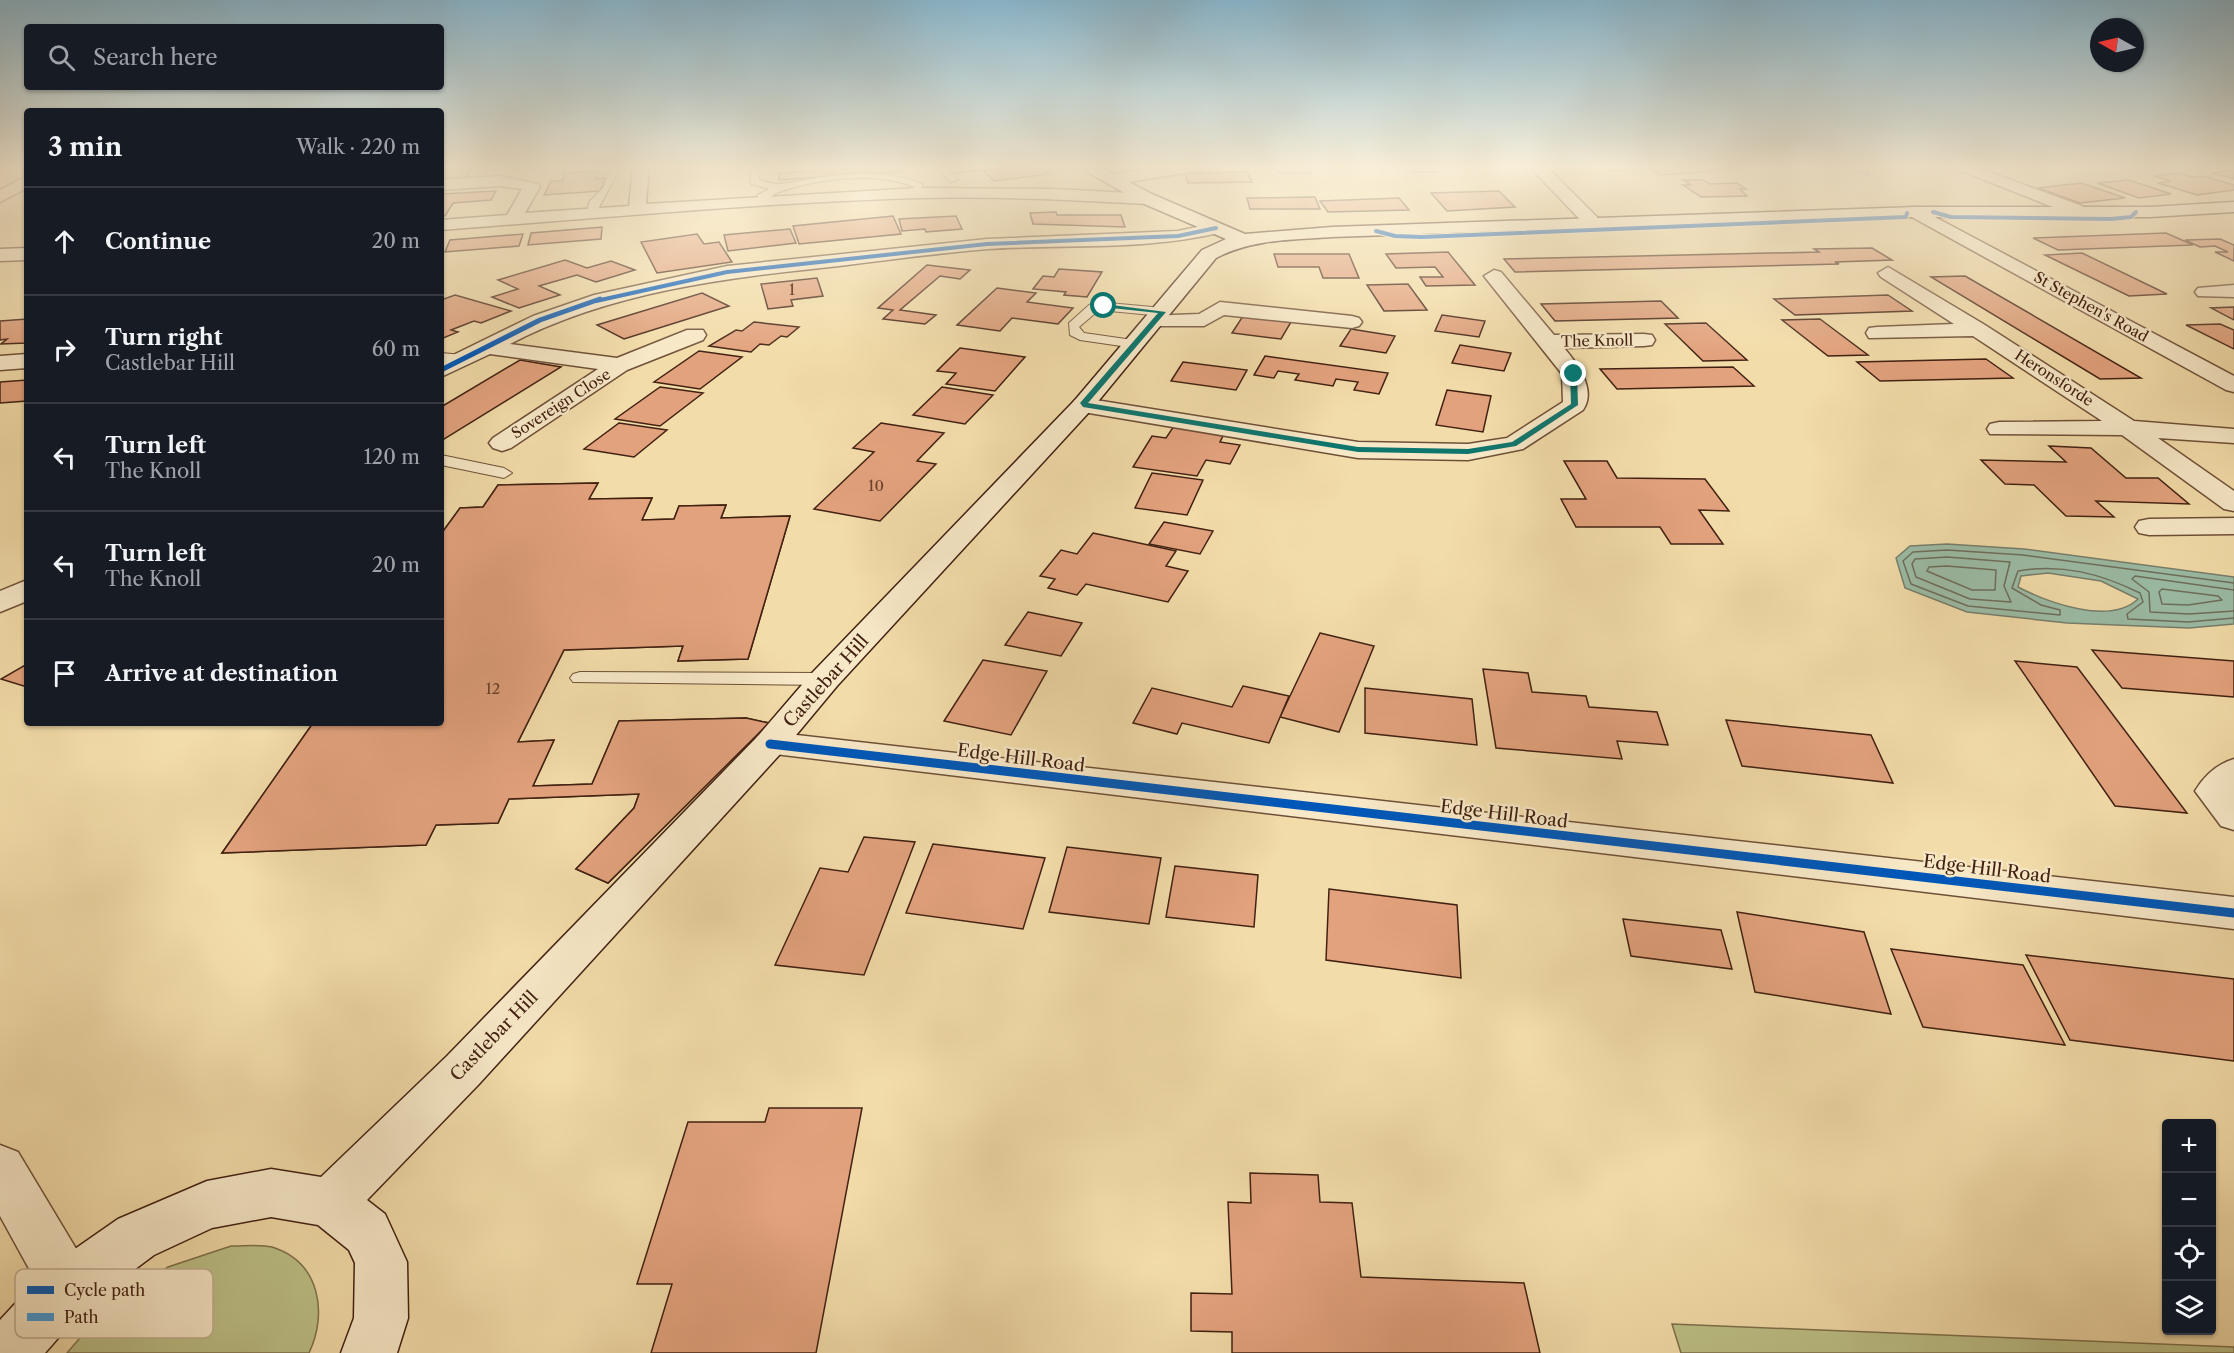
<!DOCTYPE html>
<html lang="en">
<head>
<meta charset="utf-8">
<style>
	:root { --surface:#171b24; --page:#20242c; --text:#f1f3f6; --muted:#9ea1a6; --line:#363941 }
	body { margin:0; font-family:"Libre Caslon Text",serif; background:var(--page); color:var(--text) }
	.controls { position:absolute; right:18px; bottom:18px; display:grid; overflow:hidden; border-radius:6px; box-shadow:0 2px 4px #0004 }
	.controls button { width:54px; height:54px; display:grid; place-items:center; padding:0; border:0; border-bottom:2px solid var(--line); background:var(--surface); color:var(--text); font:30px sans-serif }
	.compass { position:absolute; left:2090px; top:18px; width:54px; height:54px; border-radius:50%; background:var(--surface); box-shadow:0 2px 4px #0004; rotate:278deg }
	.stop { position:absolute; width:18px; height:18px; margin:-14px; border:4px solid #0f766e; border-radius:50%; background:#fff }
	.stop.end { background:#0f766e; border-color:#fff; box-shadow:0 2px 6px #0008 }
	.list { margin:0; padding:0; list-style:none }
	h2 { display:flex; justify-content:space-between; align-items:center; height:78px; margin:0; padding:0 24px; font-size:26px }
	h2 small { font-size:20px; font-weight:400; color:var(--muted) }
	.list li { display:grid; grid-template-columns:39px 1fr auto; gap:18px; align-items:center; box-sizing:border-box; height:108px; padding:0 24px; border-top:2px solid var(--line) }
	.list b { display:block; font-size:22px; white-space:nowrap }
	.list p { margin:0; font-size:20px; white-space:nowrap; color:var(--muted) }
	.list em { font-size:20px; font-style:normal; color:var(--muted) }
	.icon { flex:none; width:33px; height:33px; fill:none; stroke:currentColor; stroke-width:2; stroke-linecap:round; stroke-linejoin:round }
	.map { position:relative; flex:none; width:2234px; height:1353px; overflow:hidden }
	.search { position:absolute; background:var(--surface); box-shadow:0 2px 4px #0004; left:24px; top:24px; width:420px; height:66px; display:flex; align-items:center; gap:15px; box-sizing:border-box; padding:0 21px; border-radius:6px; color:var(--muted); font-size:22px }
	.panel { position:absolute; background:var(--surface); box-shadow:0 2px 4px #0004; left:24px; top:108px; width:420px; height:618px; border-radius:6px }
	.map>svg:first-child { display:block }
	.green { fill:#bcc087; stroke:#7f704c; stroke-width:1.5 }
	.water { fill:#9bbca6; stroke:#777e6b; stroke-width:1.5; fill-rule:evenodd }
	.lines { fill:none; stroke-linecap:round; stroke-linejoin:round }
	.shore { stroke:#6e6e5c; stroke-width:1.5 }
	.building { fill:#e2a27d; stroke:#422112; stroke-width:1.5; fill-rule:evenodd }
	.lane-casing { stroke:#6e5038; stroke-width:2 }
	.street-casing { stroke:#6e5038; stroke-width:3 }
	.secondary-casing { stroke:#422112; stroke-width:3 }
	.lane { fill:#f7e8c7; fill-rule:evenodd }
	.street { fill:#f7e8c7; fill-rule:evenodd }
	.secondary { fill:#f7e8c7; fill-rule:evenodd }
	.quiet { stroke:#3f9bde; stroke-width:3; stroke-dasharray:7 3; stroke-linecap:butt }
	.cycleway-far2-casing { stroke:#f7e8c7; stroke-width:6 }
	.cycleway-far1-casing { stroke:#f7e8c7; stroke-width:8 }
	.cycleway-casing { stroke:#f7e8c7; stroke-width:13 }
	.cycleway-far2 { stroke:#0057b8; stroke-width:4 }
	.cycleway-far1 { stroke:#0057b8; stroke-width:5 }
	.cycleway { stroke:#0057b8; stroke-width:9 }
	.route { fill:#0f766e }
	.labels { text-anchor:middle; stroke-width:4.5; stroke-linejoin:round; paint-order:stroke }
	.far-number-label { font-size:14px; fill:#6a412d }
	.far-street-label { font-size:15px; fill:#422112; stroke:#f7e8c7 }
	.number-label { font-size:15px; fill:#6a412d }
	.street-label { font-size:18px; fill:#422112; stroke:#f7e8c7 }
	.key { fill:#f7e8c7; stroke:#c1ac91; stroke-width:1.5 }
	.key-label { font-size:16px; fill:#422112 }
</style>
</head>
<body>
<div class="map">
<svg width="2234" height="1353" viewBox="0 0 2234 1353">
	<rect width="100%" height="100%" fill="#f2dca9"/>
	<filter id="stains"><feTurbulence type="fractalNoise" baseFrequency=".00333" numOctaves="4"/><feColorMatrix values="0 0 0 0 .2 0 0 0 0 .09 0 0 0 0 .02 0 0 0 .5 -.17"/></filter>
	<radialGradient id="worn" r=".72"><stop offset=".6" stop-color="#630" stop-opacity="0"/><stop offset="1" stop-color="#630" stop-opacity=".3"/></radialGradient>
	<g class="green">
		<path d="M231,1246c13,0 29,-2 41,1 48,15 56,66 37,106h-242l36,-42 65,-44z"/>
		<polygon points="1672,1324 2234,1347 2234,1353 1681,1353"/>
	</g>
	<path class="water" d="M1947,544l77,5 210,28v47l-45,4 -122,-5 -100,-11 -62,-24 -9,-30 14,-12zM2048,573l53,8 37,18c-28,27 -91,3 -120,-12l3,-11z"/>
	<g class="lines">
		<g class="shore">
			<polygon points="1947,557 2010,562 2004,586 2011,602 1970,599 1916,577 1912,564 1915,559"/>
			<polygon points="1947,566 1996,570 1995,590 1972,590 1927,571 1929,567"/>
			<path d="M2234,583l-211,-28 -76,-5 -34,2 -10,9 8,23 57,22 92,9v-5l-19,-5 -29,-17 6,-17c44,-8 83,3 122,22l3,9 -16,12 1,5 60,3 46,-4"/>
			<polygon points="2162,589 2218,596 2222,600 2188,605 2162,604 2159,592"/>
			<polyline points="2234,590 2135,576 2132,579 2149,592 2150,612 2189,614 2234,611"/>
		</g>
	</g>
	<g class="building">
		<polygon points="813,166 900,166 901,172 779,180 779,173 813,171"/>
		<polygon points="946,166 980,166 984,170 953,173"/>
		<polygon points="1024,166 1039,166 1049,174 994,181 983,171"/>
		<polygon points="1275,166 1307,166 1311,173 1279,173"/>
		<polygon points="1406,166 1433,166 1438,172 1411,172"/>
		<polygon points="1601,166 1634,166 1637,168 1615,171"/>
		<polygon points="1708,166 1717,171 1660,175 1647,167"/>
		<polygon points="472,168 464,181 441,183 444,170"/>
		<polygon points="2234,170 2234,179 2212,173"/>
		<polygon points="599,171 596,179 606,178 600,191 544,195 551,181 562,181 565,173"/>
		<polygon points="1247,172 1252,182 1188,183 1185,173"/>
		<polygon points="2178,173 2192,177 2203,176 2234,185 2234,190 2197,195 2158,183 2171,181 2154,176"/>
		<polygon points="1683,180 1703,180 1710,184 1737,183 1746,189 1740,189 1747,196 1701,197 1683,185 1691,185"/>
		<polygon points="2129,180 2171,194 2139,198 2097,183"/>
		<polygon points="2081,183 2125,198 2080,203 2038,188"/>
		<polygon points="496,191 491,200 453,203 445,216 441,216 441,194"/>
		<polygon points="1499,191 1515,207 1447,211 1431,193"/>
		<polygon points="1315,197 1320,209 1250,209 1247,198"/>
		<polygon points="1399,198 1409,210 1328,212 1320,201"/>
		<polygon points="1056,212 1057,215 1121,215 1125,227 1033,224 1030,213"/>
		<polygon points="893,216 901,234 799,244 793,226"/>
		<polygon points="956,216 962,229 926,232 925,229 902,231 899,219"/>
		<polygon points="602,227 601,239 528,245 531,233"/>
		<polygon points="790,229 796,243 728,251 724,235"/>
		<polygon points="2166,233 2193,245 2058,250 2033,238"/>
		<polygon points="523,234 519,246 445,252 450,240"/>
		<polygon points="697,234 704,244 719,242 732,262 657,273 641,242"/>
		<polygon points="2220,239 2234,245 2234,261 2215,252 2228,252 2215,246 2200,247 2185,240"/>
		<polygon points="1872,248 1892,260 1835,262 1839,264 1515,272 1504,259 1819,252 1814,249"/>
		<polygon points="1448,252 1475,285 1426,286 1420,277 1443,277 1435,267 1396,268 1386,254"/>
		<polygon points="2082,253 2167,294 2129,296 2045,255"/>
		<polygon points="1274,254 1349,254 1359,278 1323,278 1319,267 1278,267"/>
		<polygon points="565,260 587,268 611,261 635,270 596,282 577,275 539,286 560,295 519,308 492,297 518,289 498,280"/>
		<polygon points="927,265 970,270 960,279 940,276 900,310 936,315 925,324 883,319 893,310 878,308"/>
		<polygon points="1059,269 1102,272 1087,297 1064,295 1066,292 1033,289 1043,276 1054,277"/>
		<polygon points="1965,276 2141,378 2100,379 1931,277"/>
		<polygon points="817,278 823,296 791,300 793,306 768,309 761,284"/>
		<polygon points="1408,284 1427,310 1384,311 1367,285"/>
		<polygon points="997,288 1036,293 1027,302 1073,308 1058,324 1012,318 1000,331 957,325"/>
		<polygon points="702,293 729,306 624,339 597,325"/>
		<polygon points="455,295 511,311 481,323 474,321 451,330 458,332 441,339 441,300"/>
		<polygon points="1888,295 1912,311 1795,315 1774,299"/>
		<polygon points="1661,301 1678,318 1555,321 1541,304"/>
		<polygon points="2234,307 2234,320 2211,308"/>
		<polygon points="1442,315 1485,321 1479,337 1435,331"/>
		<polygon points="1243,316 1291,322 1281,339 1232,333"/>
		<polygon points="27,319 27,343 1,344 7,339 0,340 0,321"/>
		<polygon points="1820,319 1868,355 1828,356 1782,320"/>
		<polygon points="754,322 799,327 787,337 781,336 769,345 760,344 751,352 709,346 736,330 742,331"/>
		<polygon points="1706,323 1747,360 1703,361 1665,324"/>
		<polygon points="2220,324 2234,330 2234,349 2186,325"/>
		<polygon points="1351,329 1395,336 1386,353 1340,346"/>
		<polygon points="1460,345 1511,353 1504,371 1452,363"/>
		<polygon points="960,348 1025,357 995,391 946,384 956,373 937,371"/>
		<polygon points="699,351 742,357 700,389 654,382"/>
		<polygon points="1265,356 1388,373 1379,394 1354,390 1358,382 1336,379 1333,386 1295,380 1299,374 1278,371 1274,378 1254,375"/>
		<polygon points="1986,359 2013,378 1880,381 1857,362"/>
		<polygon points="520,360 561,367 441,441 441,407"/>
		<polygon points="1183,362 1247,370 1236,390 1171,381"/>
		<polygon points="1733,367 1754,386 1617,389 1600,369"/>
		<polygon points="27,380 27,401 0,403 0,382"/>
		<polygon points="660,387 703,393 660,426 615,419"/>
		<polygon points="942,387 993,395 965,424 913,415"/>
		<polygon points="1447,390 1491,396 1483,432 1436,425"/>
		<polygon points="619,423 667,430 634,457 584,449"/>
		<polygon points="881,423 944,433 917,461 936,464 880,521 814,509 874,452 853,448"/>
		<polygon points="1174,426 1224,434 1220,442 1240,445 1230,464 1206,460 1197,476 1133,467 1152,436 1166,438"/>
		<polygon points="2049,446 2091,448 2126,478 2158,478 2189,504 2096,501 2114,517 2066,516 2034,485 2005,484 1981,460 2066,462"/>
		<polygon points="1564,461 1607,461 1617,478 1705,479 1729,511 1699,510 1723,544 1671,544 1660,527 1576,527 1561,499 1586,499"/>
		<polygon points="1152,473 1203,480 1187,515 1135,508"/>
		<path d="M598,483l-9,16 63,-1 -10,22 32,-1 5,-13 47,-1 -5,13 69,-2 -42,143 -70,2 5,-15 -119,4 -46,92 36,-2 -21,46 59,-2 27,-63 127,-3 23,5 -161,160 -32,-14 58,-61 5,-14 -130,5 -11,24 -62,2 -10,20 -204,8 91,-130h128v-189l19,-26 23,-1 15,-22zM717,544l-23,60 -96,3 29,-61zM557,549l-32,59 -52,2 36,-60z"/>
		<polygon points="598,483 589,499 652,498 642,520 674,519 679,506 726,505 721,518 790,516 748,659 678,661 683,646 564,650 518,742 554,740 533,786 592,784 619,721 746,718 769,723 608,883 576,869 634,808 639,794 509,799 498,823 436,825 426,845 222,853 313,723 441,723 441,534 460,508 483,507 498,485"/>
		<polygon points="1164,522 1213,531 1200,554 1149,544"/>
		<polygon points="1093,533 1176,551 1166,566 1188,571 1168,602 1086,584 1077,595 1048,588 1055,579 1040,576 1061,550 1077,554"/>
		<polygon points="1028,612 1082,623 1061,656 1005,645"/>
		<polygon points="1320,633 1374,646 1339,732 1280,717"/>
		<polygon points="2092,650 2234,661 2234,697 2122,688"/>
		<polygon points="983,660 1047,671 1011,735 944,721"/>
		<polygon points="2015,661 2077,667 2187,813 2115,806"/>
		<polygon points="27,664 27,687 1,679"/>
		<polygon points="1483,669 1528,673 1532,692 1586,696 1589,707 1657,712 1668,745 1617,741 1622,759 1496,748"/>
		<polygon points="1243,686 1289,696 1269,743 1182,723 1177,734 1133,723 1152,688 1232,707"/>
		<polygon points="1365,688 1472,699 1477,745 1365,733"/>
		<polygon points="1726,720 1871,735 1893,783 1742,766"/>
		<polygon points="864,837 915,842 864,975 775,965 820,868 848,872"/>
		<polygon points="933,844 1045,858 1023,929 906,913"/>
		<polygon points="1067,847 1161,858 1149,924 1049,912"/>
		<polygon points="1175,866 1258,875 1254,927 1166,917"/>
		<polygon points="1329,889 1457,905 1461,978 1326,960"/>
		<polygon points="1737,912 1864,932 1891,1014 1755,992"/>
		<polygon points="1623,919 1721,930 1732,969 1631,956"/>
		<polygon points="1891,949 2023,965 2065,1045 1923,1027"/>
		<polygon points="2026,955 2234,979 2234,1061 2070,1040"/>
		<polygon points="769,1108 862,1108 816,1353 651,1353 672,1284 637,1284 688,1122 765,1122"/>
		<polygon points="1250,1173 1318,1175 1320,1202 1352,1203 1361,1277 1524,1283 1540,1353 1232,1353 1232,1332 1191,1331 1191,1293 1232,1294 1228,1202 1251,1203"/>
	</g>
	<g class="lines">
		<g class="lane-casing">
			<g id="lane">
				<path d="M611,166h9c-7,19 -18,33 -25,50h-8l2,-14 14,-14z"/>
				<path d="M750,166h10l-1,14c25,8 34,1 58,-2 35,-5 73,-8 105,6l1,9 -8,2 -1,-8c-38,-16 -97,-8 -135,5 -8,3 -11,9 -18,12l-5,-3 2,-6 11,-6 -18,-5z"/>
				<polygon points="936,166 946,166 958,180 950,182"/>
				<polygon points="1098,302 1163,308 1169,312 1163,316 1099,310 1079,327 1084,333 1140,341 1141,344 1135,348 1080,340 1070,335 1069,323 1089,305"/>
				<polygon points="441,353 463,355 470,359 463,363 441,361"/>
				<polygon points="441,455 504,468 512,473 504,478 441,465"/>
				<polygon points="580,672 825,673 832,675 835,679 832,683 825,685 573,682 570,678 573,674"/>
			</g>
		</g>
		<g class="street-casing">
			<g id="street">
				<path d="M633,166h16l-3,38 272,-16 136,1 94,5 8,5 -8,5c-77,-4 -154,-8 -231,-6 -159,5 -318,20 -476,32v-10l66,-5 15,-26 -23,-3 -58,4v-10l58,-4 39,8 2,3 -15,26 104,-7z"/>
				<polygon points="1165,166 1204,166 1196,171 1111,185 1103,180 1111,175"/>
				<polygon points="1529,166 1546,166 1599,219 1602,223 1599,227 1587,227"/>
				<polygon points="1949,166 1973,166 2090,209 2093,213 2084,218 2078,217"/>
				<polygon points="27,176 27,188 0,202 0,190"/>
				<polygon points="1916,207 2234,376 2234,392 2226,390 1910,216 1907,212 1910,208"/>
				<path d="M1216,223l9,5 -3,4c-76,19 -157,12 -234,17 -50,4 -100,11 -149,17 -113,12 -227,25 -329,78l107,14 70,-28h16l3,5 -3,5 -76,30 -116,78 -9,3 -9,-3 -4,-5 4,-5 105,-69 -108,-15 -49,23v-16l92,-45 61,-21 133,-29 260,-27 191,-8z"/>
				<polygon points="27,248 27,260 0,261 0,249"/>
				<polygon points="1888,267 1985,325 2134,421 2234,429 2234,443 2158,438 2234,491 2234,511 2224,509 2122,435 1990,434 1987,429 1990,424 1999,422 2102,421 1973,336 1869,338 1866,333 1869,328 1877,327 1954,324 1881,277 1878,273"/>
				<path d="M1494,270l7,2 53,63 90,-1 8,1 3,5 -3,5 -8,1 -80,2c13,15 33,42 19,62l-60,39 -55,11 -110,-2 -275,-46 -8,-2 -4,-5 4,-5 8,-2 275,44 110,2 39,-6 56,-36 -1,-28 -78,-98z"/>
				<polygon points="2234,285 2234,297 2198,296 2195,292 2198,288"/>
				<polygon points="1220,302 1352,316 1359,318 1362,322 1359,326 1352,328 1224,315 1204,326 1156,326 1149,324 1146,320 1149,316 1199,314"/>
				<polygon points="27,354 27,368 0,370 0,356"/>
				<polygon points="2234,518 2234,534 2149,535 2139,533 2135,527 2139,521 2149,519"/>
				<polygon points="27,580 27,601 0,612 0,591"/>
				<polygon points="770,732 2234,897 2234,929 758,752 752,744 758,736"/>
				<path d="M2234,759v71l-13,-4 -26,-35c9,-15 22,-27 39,-32z"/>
				<polygon points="0,1145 18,1152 87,1267 95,1286 87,1305 68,1313 49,1305 0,1216"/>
			</g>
		</g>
		<g class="secondary-casing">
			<path id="secondary" d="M1077,166h21l56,29 91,39 87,-7 584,-20h234l84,-5v10l-84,5h-234l-584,20c-40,3 -80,2 -116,21l-125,152 -254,276 -55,66 -303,332 -112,116 18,14 22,48 1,56 -11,35h-56l13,-35 1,-55 -6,-13 -31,-25 -47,-8 -59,11 -58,27 -67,50 -42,48h-45v-33l49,-53 69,-48 89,-38 64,-12 50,8 126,-121 311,-320 55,-64 262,-272 127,-150 24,-11 -84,-36z"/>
		</g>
		<use href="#lane" class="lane"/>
		<use href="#street" class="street"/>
		<use href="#secondary" class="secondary"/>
		<polyline class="quiet" points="1846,166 1870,176"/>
		<g class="cycleway-far2-casing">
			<g id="cycleway-far2">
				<polyline points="1933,212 1951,217 2111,219 2131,217 2136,212"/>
				<polyline points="1376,231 1395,236 1422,237 1906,217 1907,213"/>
				<polyline points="596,301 727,272 987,244 1178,236 1216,228"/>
			</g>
		</g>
		<g class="cycleway-far1-casing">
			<polyline id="cycleway-far1" points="441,370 540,320 600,299"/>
		</g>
		<g class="cycleway-casing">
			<polyline id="cycleway" points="770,744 2234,913"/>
		</g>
		<use href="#cycleway-far2" class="cycleway-far2"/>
		<use href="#cycleway-far1" class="cycleway-far1"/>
		<use href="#cycleway" class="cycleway"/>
	</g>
	<linearGradient id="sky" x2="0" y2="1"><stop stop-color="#89b7ce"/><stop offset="0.47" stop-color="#f9efd8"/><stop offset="1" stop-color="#f9efd8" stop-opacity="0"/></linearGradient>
	<rect width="2234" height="356" fill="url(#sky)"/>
	<polygon class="route" points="1104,304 1166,312 1088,403 1358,447 1468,449 1512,442 1571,404 1570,374 1574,371 1577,374 1578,405 1516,446 1468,454 1358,452 1083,407 1080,403 1158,313 1102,307"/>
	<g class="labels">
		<g class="far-number-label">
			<text x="792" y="295">1</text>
		</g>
		<g class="far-street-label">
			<text transform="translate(2091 307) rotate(29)" y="5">St Stephen's Road</text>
			<text transform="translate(1597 341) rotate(-1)" y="5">The Knoll</text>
			<text transform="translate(2054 378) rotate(33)" y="5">Heronsforde</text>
			<text transform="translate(561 404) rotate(-33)" y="5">Sovereign Close</text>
		</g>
		<g class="number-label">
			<text x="876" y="491">10</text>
			<text x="493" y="694">12</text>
		</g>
		<g class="street-label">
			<text transform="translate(826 681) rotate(-48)" y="6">Castlebar Hill</text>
			<text transform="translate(1021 758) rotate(7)" y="6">Edge Hill Road</text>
			<text transform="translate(1504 814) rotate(7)" y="6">Edge Hill Road</text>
			<text transform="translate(1987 869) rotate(7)" y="6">Edge Hill Road</text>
			<text transform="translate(494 1036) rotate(-46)" y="6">Castlebar Hill</text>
		</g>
	</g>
	<rect x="15" y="1269" width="198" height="69" rx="9" class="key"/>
	<rect x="27" y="1286" width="27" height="8" fill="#0057b8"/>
	<rect x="27" y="1313" width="27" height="8" fill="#3f9bde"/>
	<g class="key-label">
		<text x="64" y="1296">Cycle path</text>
		<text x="64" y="1323">Path</text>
	</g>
	<rect width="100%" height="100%" filter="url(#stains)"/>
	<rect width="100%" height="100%" fill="url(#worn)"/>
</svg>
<div class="controls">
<button>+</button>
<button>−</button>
<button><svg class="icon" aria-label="locate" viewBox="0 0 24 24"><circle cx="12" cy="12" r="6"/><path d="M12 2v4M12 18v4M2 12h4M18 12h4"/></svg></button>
<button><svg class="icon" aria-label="layers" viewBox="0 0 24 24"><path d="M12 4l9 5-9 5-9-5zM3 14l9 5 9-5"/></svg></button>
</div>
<svg class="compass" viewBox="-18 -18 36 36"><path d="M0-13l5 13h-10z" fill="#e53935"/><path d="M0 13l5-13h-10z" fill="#9ea1a6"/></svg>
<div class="stop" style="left:1104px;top:306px"></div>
<div class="stop end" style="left:1574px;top:374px"></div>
<div class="search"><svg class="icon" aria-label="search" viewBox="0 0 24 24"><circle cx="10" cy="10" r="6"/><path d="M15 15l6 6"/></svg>Search here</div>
<section class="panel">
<h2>3 min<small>Walk · 220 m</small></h2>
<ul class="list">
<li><svg class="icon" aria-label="ahead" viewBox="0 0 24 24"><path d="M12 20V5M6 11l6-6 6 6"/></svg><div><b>Continue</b></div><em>20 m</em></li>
<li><svg class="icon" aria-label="right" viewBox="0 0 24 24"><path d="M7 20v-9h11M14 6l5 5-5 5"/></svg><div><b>Turn right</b><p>Castlebar Hill</p></div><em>60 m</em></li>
<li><svg class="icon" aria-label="left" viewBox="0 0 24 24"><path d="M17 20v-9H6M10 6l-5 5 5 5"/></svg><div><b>Turn left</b><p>The Knoll</p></div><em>120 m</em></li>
<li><svg class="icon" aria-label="left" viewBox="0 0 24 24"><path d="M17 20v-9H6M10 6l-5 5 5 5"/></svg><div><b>Turn left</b><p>The Knoll</p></div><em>20 m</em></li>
<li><svg class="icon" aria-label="arrive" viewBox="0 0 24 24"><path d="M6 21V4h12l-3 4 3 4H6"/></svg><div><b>Arrive at destination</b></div></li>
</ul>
</section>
</div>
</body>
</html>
